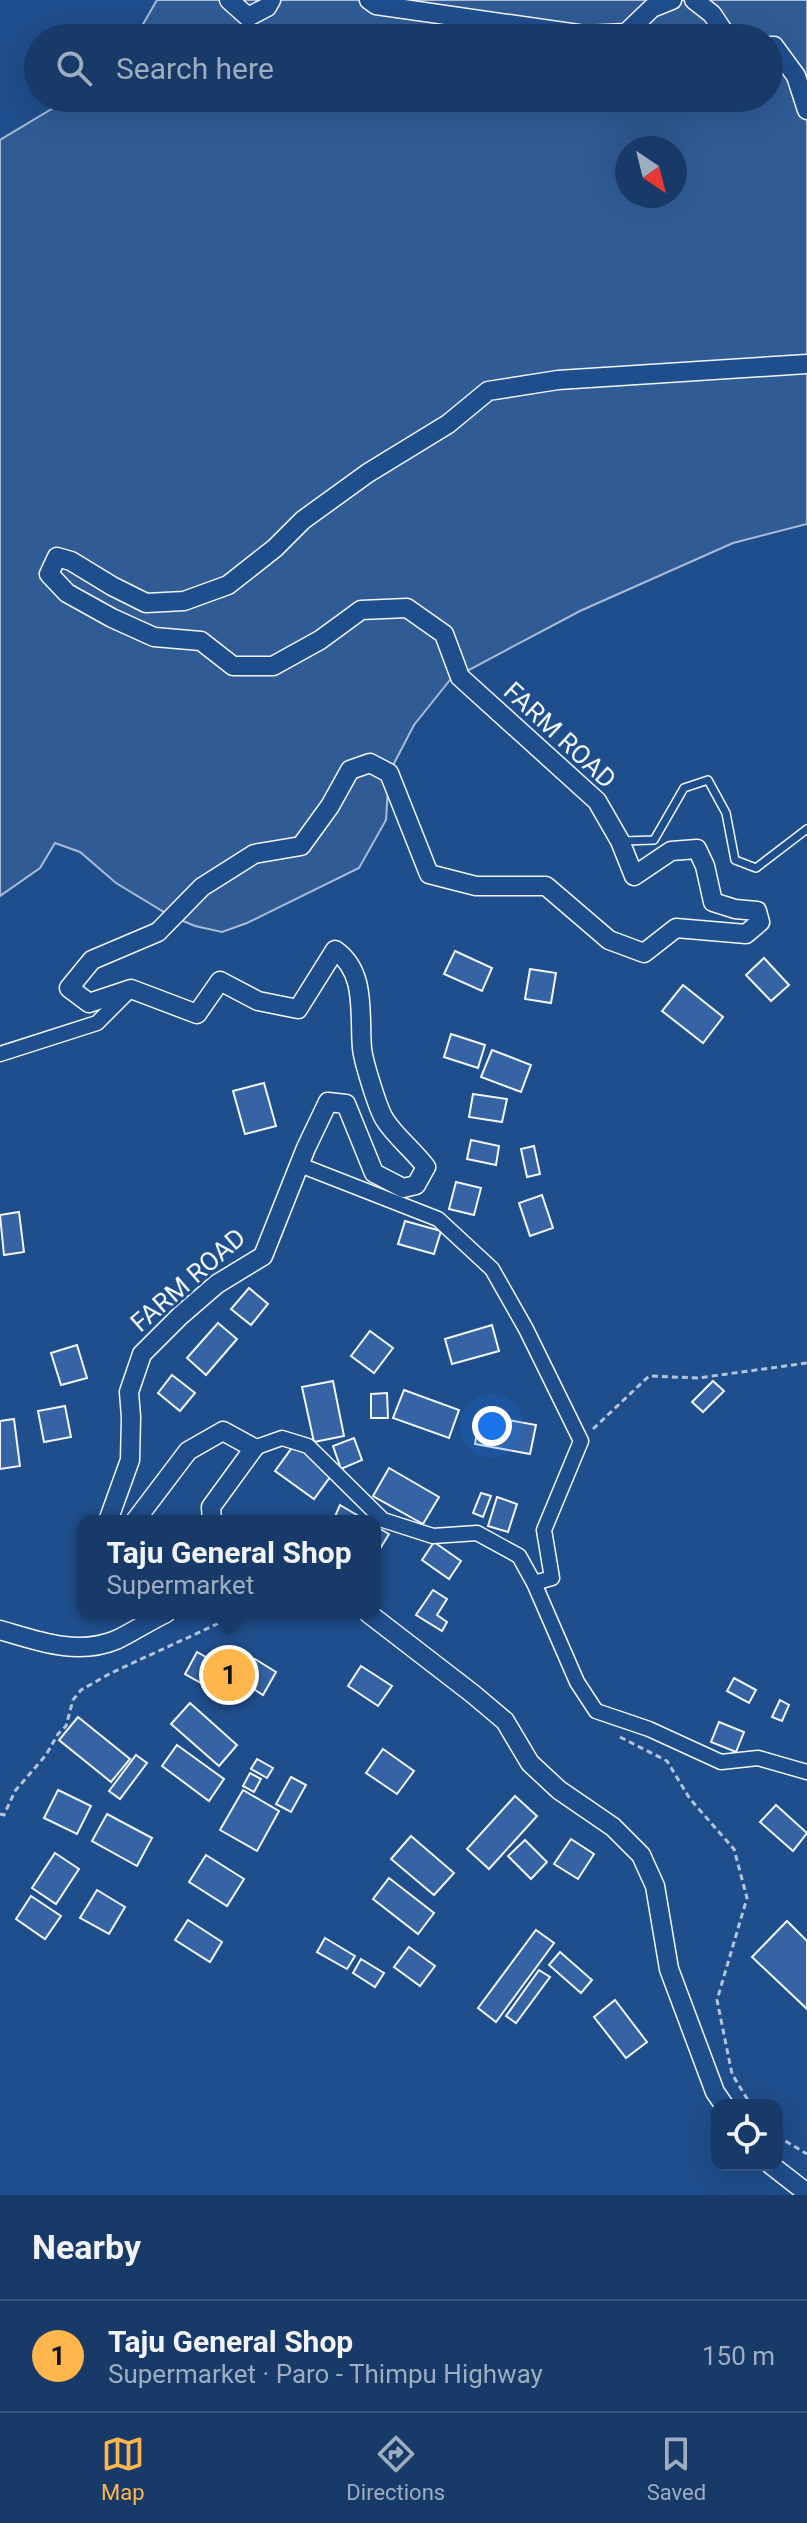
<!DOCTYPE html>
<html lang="en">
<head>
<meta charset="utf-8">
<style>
	:root { --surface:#173a69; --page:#20416f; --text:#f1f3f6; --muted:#9eadc0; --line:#36547d; --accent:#ffb74d }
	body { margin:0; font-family:Roboto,sans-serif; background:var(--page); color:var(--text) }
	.controls { position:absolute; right:24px; bottom:24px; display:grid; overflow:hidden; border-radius:16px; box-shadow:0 8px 32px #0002 }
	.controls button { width:72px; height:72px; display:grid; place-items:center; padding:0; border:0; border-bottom:2px solid var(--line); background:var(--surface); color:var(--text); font:40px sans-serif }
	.compass { position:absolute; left:615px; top:136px; width:72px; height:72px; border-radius:50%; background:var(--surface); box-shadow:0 8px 32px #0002; rotate:145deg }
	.you { position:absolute; left:492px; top:1426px; width:28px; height:28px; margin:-20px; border:6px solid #fff; border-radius:50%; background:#1a73e8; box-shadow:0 0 0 12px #1a73e833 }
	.badge { display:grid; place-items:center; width:52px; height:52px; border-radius:50%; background:var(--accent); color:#111; font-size:26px; font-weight:700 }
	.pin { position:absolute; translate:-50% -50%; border:4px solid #fff; box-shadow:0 2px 8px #0006 }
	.popup { position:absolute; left:77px; top:1515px; width:304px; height:104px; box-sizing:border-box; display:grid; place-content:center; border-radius:16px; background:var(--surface); filter:drop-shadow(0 2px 6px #0005); font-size:26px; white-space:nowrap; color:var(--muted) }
	.popup b { font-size:30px; color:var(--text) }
	.popup::after { content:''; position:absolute; left:50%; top:100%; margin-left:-16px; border:16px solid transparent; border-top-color:var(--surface) }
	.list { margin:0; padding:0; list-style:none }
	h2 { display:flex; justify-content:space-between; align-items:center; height:104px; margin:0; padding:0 32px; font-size:34px }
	h2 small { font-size:26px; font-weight:400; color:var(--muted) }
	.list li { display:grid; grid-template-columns:52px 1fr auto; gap:24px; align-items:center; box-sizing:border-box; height:112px; padding:0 32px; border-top:2px solid var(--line) }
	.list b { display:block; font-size:30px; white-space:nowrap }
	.list p { margin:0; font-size:26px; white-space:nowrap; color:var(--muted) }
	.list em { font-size:26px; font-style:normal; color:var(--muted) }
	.icon { flex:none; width:44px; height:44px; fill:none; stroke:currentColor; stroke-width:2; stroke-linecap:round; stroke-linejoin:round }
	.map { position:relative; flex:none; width:807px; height:2195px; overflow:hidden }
	.search { position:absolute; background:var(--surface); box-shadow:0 8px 32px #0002; left:24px; right:24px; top:24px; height:88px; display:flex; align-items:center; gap:20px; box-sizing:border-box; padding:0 28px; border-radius:44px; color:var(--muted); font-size:30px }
	.sheet { height:216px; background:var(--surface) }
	nav { display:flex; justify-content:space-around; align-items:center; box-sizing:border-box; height:112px; border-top:2px solid var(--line); background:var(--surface); font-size:22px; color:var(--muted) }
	nav a { display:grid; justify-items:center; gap:4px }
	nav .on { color:var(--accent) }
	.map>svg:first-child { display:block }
	.built { fill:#305b95; stroke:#a8bbd7; stroke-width:2; fill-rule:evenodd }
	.building { fill:#3563a3; stroke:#f2f6ff; stroke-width:2 }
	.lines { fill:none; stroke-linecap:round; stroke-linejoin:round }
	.service-casing { stroke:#f2f6ff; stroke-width:10 }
	.minor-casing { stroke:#f2f6ff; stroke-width:17 }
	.tertiary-casing { stroke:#f2f6ff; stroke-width:21 }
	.path { stroke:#b3c4dc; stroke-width:3; stroke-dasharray:6 4; stroke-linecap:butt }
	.service { stroke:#1f4e8c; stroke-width:7 }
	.minor { stroke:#1f4e8c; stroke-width:14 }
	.tertiary { stroke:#1f4e8c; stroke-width:18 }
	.labels { text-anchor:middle; stroke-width:6; stroke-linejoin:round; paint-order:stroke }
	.street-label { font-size:26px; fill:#f2f6ff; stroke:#1f4e8c }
</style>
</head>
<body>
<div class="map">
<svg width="807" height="2195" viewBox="0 0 807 2195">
	<rect width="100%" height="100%" fill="#1f4e8c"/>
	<path class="built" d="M157,0h650v524l-74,19 -153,68 -130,69 -36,45 -25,48 -3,47 -27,48 -112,55 -25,9 -27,-6 -26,-11 -53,-32 -36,-31 -25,-9 -15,25 -40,28v-756l70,-42h699v-60h-634zM627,148h48v48h-48z"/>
	<g class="building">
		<polygon points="455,951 492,968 482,991 444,974"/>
		<polygon points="764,958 789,985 771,1001 746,975"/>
		<polygon points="530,969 556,973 551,1003 525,999"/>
		<polygon points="683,985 723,1017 703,1043 662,1011"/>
		<polygon points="451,1034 485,1045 478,1068 444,1057"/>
		<polygon points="492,1050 531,1065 521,1092 481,1077"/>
		<polygon points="264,1083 276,1126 245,1134 233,1091"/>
		<polygon points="473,1094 507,1099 502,1122 469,1117"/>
		<polygon points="471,1140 499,1146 496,1165 467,1159"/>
		<polygon points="534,1146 540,1174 527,1177 521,1149"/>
		<polygon points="456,1182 481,1188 474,1215 449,1209"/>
		<polygon points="542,1195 553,1228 530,1236 519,1203"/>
		<polygon points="19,1212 24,1252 4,1255 0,1215"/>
		<polygon points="405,1221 441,1231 434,1254 398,1244"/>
		<polygon points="249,1288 268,1304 251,1325 231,1309"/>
		<polygon points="218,1323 237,1339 206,1375 187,1358"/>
		<polygon points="492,1325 499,1351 452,1364 445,1339"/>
		<polygon points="370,1331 393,1348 374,1373 351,1356"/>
		<polygon points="77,1345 87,1378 61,1385 51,1353"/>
		<polygon points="172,1375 195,1393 180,1411 158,1393"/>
		<polygon points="333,1381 344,1436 314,1442 302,1387"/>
		<polygon points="713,1381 724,1391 703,1412 692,1402"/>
		<polygon points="404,1390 459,1410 449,1438 393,1418"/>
		<polygon points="387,1393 388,1418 371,1418 371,1394"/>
		<polygon points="65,1406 71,1437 44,1442 38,1411"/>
		<polygon points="480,1415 536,1425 530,1454 475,1444"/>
		<polygon points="14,1419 20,1466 0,1469 0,1421"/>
		<polygon points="354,1438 362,1460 341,1469 333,1446"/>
		<polygon points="294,1445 333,1473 314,1499 275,1471"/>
		<polygon points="389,1468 439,1497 423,1524 373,1496"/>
		<polygon points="481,1493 491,1496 483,1517 473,1513"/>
		<polygon points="497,1497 517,1504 508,1532 488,1526"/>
		<polygon points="340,1505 367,1521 333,1521"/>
		<polygon points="375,1526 389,1534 375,1557"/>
		<polygon points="434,1542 461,1561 449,1579 422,1560"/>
		<polygon points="433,1590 447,1599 437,1615 447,1622 442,1631 416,1615"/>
		<polygon points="197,1652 236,1674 224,1696 185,1674"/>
		<polygon points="255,1659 276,1672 263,1695 241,1681"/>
		<polygon points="361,1666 392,1686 378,1706 348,1686"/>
		<polygon points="734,1678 756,1690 749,1703 727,1691"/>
		<polygon points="780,1700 789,1705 782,1721 772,1717"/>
		<polygon points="190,1703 237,1745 219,1766 171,1724"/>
		<polygon points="78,1717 130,1759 111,1782 59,1740"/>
		<polygon points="719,1722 744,1732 736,1752 711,1742"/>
		<polygon points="177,1745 224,1779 209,1801 162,1766"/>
		<polygon points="383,1749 414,1771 397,1794 366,1773"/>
		<polygon points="136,1755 147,1763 120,1799 109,1791"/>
		<polygon points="257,1759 273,1768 267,1778 251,1769"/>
		<polygon points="250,1773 261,1779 254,1792 243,1786"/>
		<polygon points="291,1777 306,1785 291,1812 276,1804"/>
		<polygon points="58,1790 91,1806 77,1834 44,1818"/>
		<polygon points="243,1790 279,1811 257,1851 220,1830"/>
		<polygon points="515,1796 537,1816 489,1869 467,1849"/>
		<polygon points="776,1805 807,1833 793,1851 760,1822"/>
		<polygon points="107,1814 152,1838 137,1866 92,1841"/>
		<polygon points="411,1836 454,1873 434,1895 391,1859"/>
		<polygon points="571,1839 594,1854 578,1879 554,1864"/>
		<polygon points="525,1840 547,1862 531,1879 508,1856"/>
		<polygon points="55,1853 79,1869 56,1904 32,1888"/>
		<polygon points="206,1855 244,1879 227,1906 189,1882"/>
		<polygon points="389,1878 434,1913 418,1934 373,1899"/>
		<polygon points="97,1890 125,1907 109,1934 80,1918"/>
		<polygon points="31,1896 61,1916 45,1939 16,1919"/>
		<polygon points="188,1920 222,1942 210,1962 175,1940"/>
		<polygon points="787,1921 807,1941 807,2009 752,1957"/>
		<polygon points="536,1930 554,1943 496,2022 478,2008"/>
		<polygon points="325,1938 355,1956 347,1969 317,1952"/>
		<polygon points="409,1947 435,1966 420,1986 394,1967"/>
		<polygon points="560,1952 592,1980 581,1993 549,1965"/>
		<polygon points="361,1959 384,1973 375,1987 353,1973"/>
		<polygon points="539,1970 550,1977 516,2023 506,2016"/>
		<polygon points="615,2000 647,2042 626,2058 594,2017"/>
	</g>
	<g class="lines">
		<g class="service-casing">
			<polyline id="service" points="623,841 654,840 684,788 708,780 726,813 735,860 756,868 807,829"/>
		</g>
		<g class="minor-casing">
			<g id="minor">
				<polyline points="0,1054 97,1023 131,989"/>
				<polyline points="300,1165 438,1219 492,1269 526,1329 581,1441 544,1530 552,1578 534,1583"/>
				<polyline points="254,1448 282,1438 308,1446 383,1520 433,1536 477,1533 519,1556 534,1583 577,1682 596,1711 649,1729 721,1762 758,1758 807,1772"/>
			</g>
		</g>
		<g class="tertiary-casing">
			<g id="tertiary">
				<polyline points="229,0 248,17 267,7 271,0"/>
				<polyline points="369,0 376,5 585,35 626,33 652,8 672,0"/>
				<polyline points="694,0 712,14 728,38"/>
				<polyline points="769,46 774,46 796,76 807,110"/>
				<path d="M108,1521l22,-61 1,-43 -2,-25 13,-38 38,-38 37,-32 46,-28 43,-108 22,-46 18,2 28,69 29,15 13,-3 10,-18c-12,-16 -31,-31 -41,-47 -7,-10 -22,-60 -23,-72 -3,-34 5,-76 -27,-98l-37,59 -40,-8 -38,-20 -23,33 -66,-25 -42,14 -20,-15 23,-28 66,-28 44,-45 52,-33 47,-8 29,-40 20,-36 20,-7 19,10 40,101 47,12h70l63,54 35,13 32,-25 70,6 14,-12 -3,-11 -22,-2 -22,-7 -8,-36 -8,-17 -26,2 -37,25 -14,-35 -23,-40 -137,-124 -16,-43 -37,-26 -46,2 -41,30 -47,26h-40l-32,-25 -47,-4 -42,-19 -45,-25 -18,-19 8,-17 14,4 41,25 34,17 38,-2 44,-16 47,-37 28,-28 65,-47 80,-49 40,-33 70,-11 249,-16"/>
				<polyline points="135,1521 188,1451 223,1431 254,1448 211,1507 212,1521"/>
				<polyline points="368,1613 473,1694 505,1721 530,1763 559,1790 613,1827 641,1855 655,1886 669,1969 715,2092 724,2105"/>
				<path d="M0,1630c38,11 77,26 116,10 17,-8 33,-19 50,-27"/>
				<polyline points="771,2165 807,2193"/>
			</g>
		</g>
		<g class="path">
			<polyline points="593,1429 649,1376 698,1378 807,1363"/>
			<polyline points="620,1737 667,1761 690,1799 734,1849 747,1898 717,2000 732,2074 751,2105"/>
			<polyline points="0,1814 4,1815 15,1791 46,1755 58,1734 66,1726 73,1700 81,1690 111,1673 241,1613"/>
			<polyline points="777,2136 807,2154"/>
		</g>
		<use href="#service" class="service"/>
		<use href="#minor" class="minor"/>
		<use href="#tertiary" class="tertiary"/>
	</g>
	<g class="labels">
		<g class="street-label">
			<text transform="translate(560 735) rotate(43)" y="9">FARM ROAD</text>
			<text transform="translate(188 1280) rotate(-41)" y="9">FARM ROAD</text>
		</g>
	</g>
</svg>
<div class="controls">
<button><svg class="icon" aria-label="locate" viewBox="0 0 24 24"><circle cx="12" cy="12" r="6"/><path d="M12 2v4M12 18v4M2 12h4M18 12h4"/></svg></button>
</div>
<svg class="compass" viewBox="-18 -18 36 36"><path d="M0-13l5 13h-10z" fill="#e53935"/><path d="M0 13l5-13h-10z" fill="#9eadc0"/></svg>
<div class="you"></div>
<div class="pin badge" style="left:229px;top:1675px">1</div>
<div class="popup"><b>Taju General Shop</b>Supermarket</div>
<div class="search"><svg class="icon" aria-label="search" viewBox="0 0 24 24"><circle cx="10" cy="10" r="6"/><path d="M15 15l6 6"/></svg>Search here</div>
</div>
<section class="sheet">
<h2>Nearby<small></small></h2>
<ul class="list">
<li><span class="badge">1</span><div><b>Taju General Shop</b><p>Supermarket · Paro - Thimpu Highway</p></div><em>150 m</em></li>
</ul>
</section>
<nav>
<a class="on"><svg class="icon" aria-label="map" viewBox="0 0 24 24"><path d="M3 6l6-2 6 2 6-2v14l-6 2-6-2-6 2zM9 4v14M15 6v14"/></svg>Map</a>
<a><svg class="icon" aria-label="directions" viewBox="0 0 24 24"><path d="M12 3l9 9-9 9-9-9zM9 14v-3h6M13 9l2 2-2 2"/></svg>Directions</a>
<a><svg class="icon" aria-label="saved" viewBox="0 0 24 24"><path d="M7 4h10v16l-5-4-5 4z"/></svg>Saved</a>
</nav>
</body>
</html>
